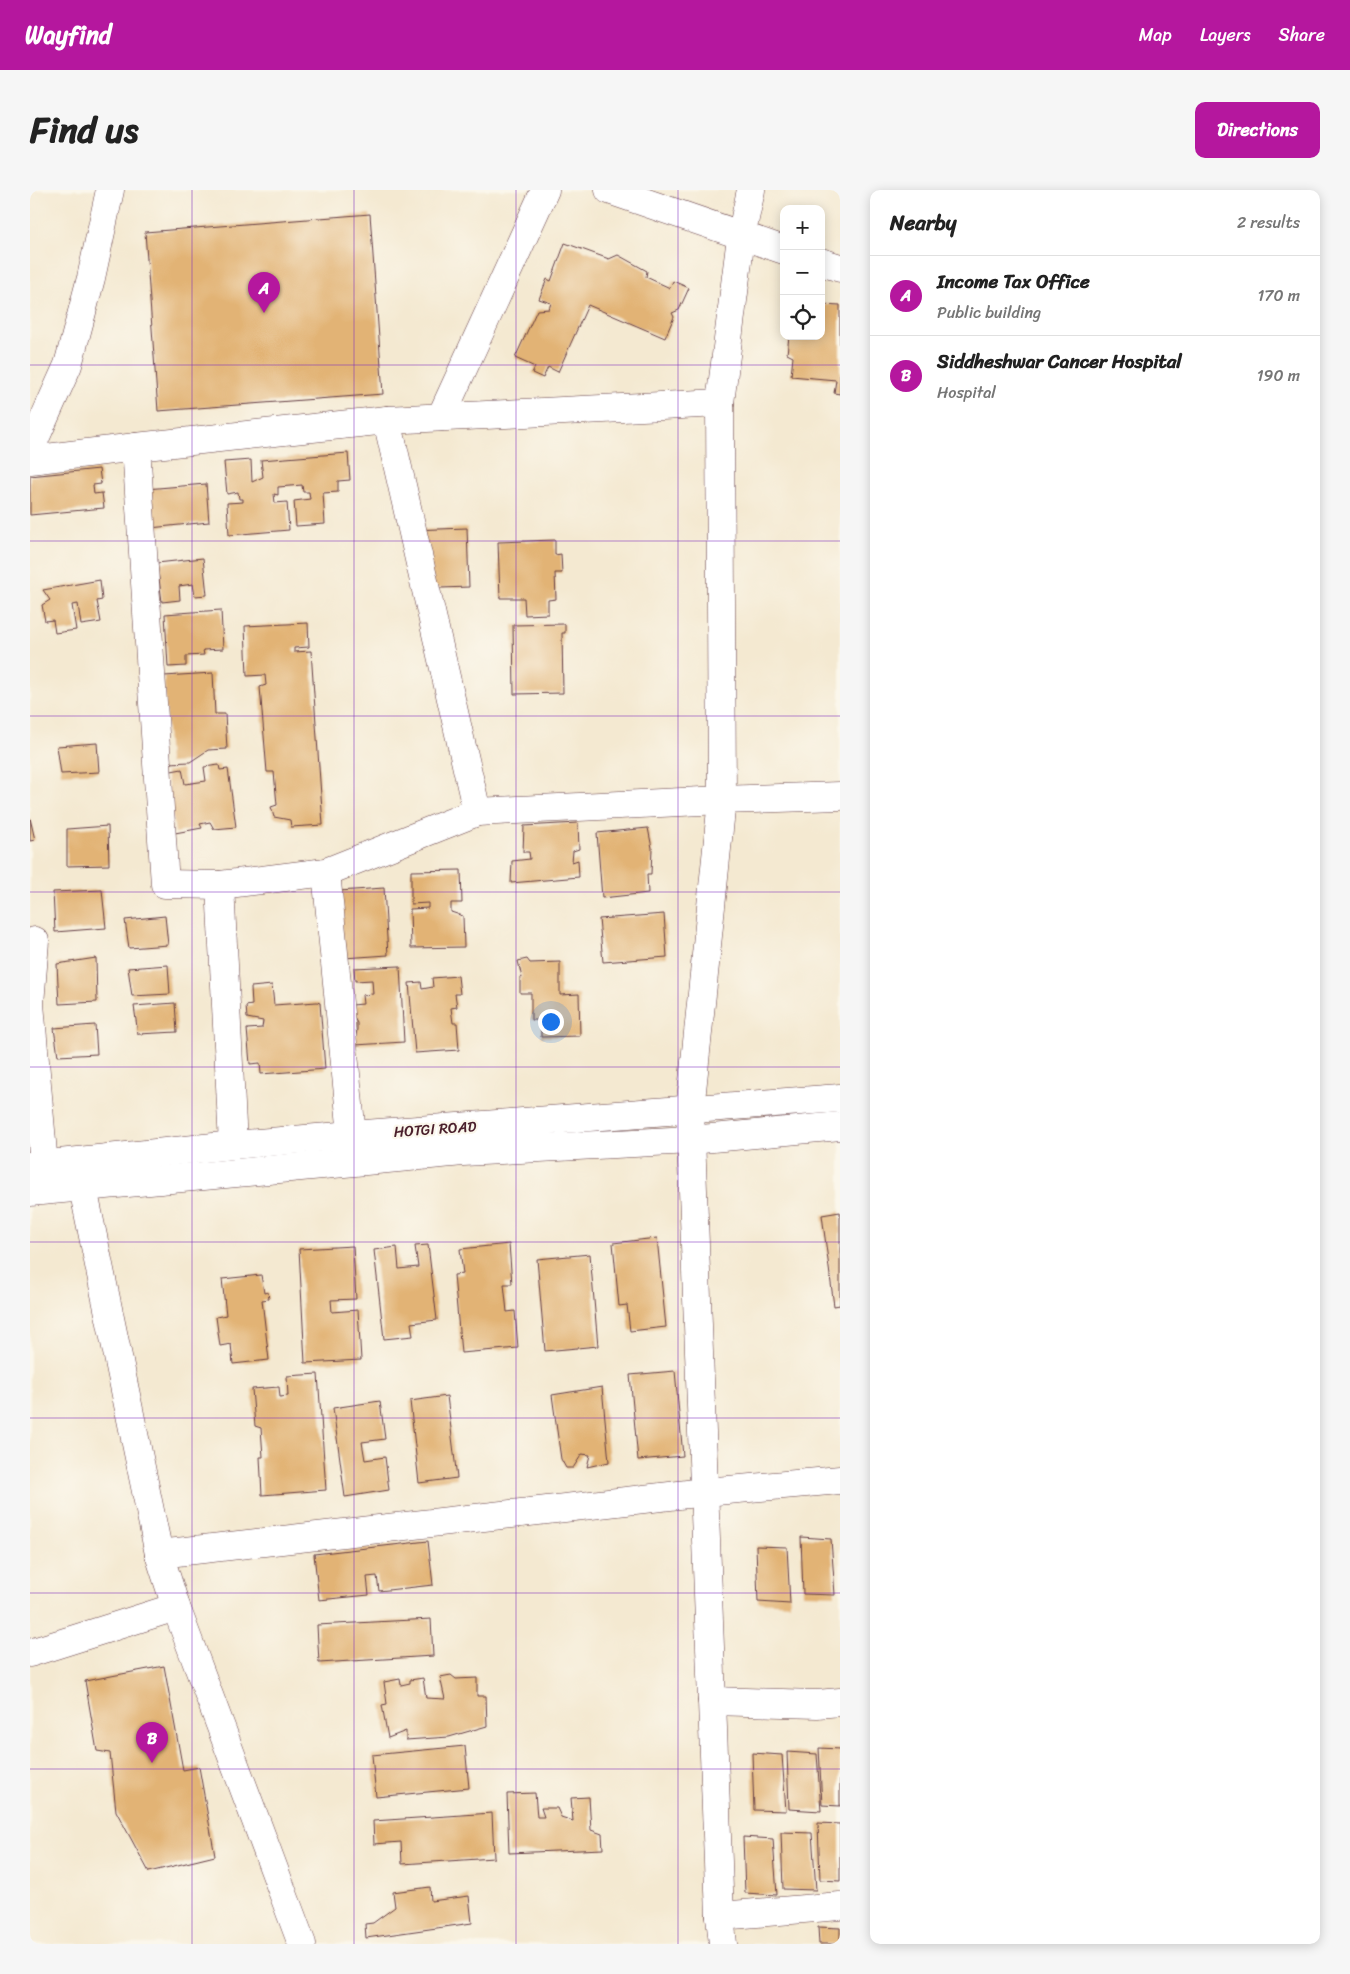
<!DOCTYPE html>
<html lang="en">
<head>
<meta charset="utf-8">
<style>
	:root { --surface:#fff; --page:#f6f6f6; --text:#222; --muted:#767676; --line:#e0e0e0; --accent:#b5179e }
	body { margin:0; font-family:Sriracha,sans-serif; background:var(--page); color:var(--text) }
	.controls { position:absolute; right:15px; top:15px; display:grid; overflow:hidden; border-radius:10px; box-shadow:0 2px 12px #0003 }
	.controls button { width:45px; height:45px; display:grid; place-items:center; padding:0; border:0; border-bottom:1px solid var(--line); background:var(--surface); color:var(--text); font:25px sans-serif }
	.you { position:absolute; left:520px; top:831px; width:18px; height:18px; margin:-12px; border:4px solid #fff; border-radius:50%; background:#1a73e8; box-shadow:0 0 0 8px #1a73e833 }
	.badge { display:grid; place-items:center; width:32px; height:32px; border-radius:50%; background:var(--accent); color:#fff; font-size:16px; font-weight:700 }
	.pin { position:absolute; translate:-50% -41px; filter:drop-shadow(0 1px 2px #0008) }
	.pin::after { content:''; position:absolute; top:26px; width:18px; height:15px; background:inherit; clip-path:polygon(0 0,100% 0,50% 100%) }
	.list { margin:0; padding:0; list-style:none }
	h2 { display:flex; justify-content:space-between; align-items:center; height:65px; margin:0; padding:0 20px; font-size:21px }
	h2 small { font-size:16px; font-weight:400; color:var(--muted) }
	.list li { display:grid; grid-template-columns:32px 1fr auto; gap:15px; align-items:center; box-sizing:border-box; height:80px; padding:0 20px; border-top:1px solid var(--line) }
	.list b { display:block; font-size:19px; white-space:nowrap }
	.list p { margin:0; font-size:16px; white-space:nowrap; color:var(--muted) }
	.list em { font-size:16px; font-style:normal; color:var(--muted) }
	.icon { flex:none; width:28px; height:28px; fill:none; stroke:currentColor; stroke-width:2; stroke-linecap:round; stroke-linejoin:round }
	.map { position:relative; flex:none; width:810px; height:1754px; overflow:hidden; border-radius:10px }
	header { display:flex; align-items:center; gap:30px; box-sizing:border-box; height:70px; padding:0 25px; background:var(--accent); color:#fff }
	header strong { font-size:24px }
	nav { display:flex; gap:28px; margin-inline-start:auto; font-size:18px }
	.intro { display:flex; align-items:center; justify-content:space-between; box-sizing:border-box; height:120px; padding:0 30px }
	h1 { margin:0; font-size:35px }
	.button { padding:12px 22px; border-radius:10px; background:var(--accent); color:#fff; font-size:18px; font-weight:700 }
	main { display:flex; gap:30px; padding:0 30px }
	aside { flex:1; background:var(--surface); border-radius:10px; box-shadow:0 2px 12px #0003 }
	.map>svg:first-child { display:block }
	.building { fill:#e2b375 }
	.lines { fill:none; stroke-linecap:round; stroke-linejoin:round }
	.minor-casing { stroke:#643d44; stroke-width:29 }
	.secondary-casing { stroke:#643d44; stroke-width:29 }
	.minor { stroke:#fff; stroke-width:28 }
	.secondary { stroke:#fff; stroke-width:28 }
	.grid { fill:none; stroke:#7b2cbf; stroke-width:1; stroke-opacity:0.55 }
	.labels { text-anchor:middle; stroke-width:4.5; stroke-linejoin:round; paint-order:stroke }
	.street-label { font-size:15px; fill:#4a1f2b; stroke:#fbf7ec }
</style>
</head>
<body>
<header>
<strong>Wayfind</strong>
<nav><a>Map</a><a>Layers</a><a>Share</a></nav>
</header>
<div class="intro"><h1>Find us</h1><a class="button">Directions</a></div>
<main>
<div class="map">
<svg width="810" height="1754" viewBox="0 0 810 1754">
	<rect width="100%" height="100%" fill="#fbf7ec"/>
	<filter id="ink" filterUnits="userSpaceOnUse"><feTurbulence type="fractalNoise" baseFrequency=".02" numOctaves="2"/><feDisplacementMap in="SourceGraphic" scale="10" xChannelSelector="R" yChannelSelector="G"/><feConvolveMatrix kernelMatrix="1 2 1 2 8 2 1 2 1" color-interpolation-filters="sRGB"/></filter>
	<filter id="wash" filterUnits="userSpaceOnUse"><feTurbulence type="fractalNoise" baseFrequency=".0096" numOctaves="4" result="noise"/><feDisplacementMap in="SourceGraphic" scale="20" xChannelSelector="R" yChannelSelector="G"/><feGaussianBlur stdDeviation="1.12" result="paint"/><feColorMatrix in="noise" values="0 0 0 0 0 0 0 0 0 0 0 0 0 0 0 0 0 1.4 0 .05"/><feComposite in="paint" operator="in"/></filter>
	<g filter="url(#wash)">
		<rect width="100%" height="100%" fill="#f4e9d1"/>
		<g id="blocks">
			<g class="building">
				<polygon points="340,24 353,204 128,221 115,42"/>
				<polygon points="535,53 579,69 588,65 617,81 616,87 640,98 643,91 659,98 649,120 642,123 644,127 635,148 558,115 528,182 518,177 513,188 502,183 505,177 485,168 507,120 519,119 521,113 509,109 517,89 521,91"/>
				<polygon points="791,114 810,115 810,204 804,203 806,190 761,186 763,167 757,164 759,146 791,146"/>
				<polygon points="318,263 320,290 308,291 308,302 293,303 295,334 266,336 264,311 280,309 279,302 273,302 272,295 248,297 248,305 244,304 245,313 257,312 259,340 199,345 197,313 213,312 213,309 209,309 208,302 197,304 194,272 221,270 222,292 233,287 231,270"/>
				<polygon points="69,279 71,294 63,295 64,304 72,303 74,318 0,325 0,286"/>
				<polygon points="176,294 179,332 120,338 116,299"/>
				<polygon points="437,338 439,397 383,399 381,340"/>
				<polygon points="525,350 525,365 531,364 532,383 525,383 526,409 518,410 518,424 495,425 494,408 470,408 468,352"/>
				<polygon points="173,368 177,405 165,406 163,394 149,396 150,410 132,412 127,373"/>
				<polygon points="70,390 72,410 67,411 71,432 51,435 48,414 42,415 46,440 25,443 23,430 15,431 12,415 20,410 13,400"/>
				<polygon points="191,420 193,459 173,460 174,465 156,466 156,476 138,477 135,424"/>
				<polygon points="278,433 279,457 264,458 264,462 281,461 293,635 261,637 260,630 244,627 241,617 247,615 244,582 237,582 230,497 236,495 235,485 217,486 215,436"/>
				<polygon points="535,434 535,443 532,443 533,503 484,504 483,435"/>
				<polygon points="183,483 185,524 195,524 197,559 178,560 160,572 139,573 134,486"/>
				<polygon points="67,553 69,582 31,584 27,556"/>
				<polygon points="189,575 190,580 198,579 206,637 184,639 180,632 170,634 172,638 145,643 136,582 152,579 155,594 176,591 174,577"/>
				<polygon points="0,628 5,650 0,651"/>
				<polygon points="548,633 549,659 543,661 542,672 548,670 549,687 481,693 482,671 500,669 499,662 493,662 494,636"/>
				<polygon points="78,636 79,675 37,676 37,639"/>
				<polygon points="618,638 622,658 621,684 617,684 618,703 572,708 567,643"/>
				<polygon points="431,680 432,713 421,713 421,722 433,726 434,757 381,758 380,719 398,718 398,713 381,714 381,681"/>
				<polygon points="354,698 358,765 314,768 309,701"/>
				<polygon points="72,700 76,738 25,742 23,702"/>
				<polygon points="634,724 637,767 573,772 569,729"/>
				<polygon points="135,726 138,755 99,758 95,730"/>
				<polygon points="66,768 67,812 29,814 27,774"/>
				<polygon points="497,769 500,773 530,772 530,805 549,804 550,846 511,847 511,830 501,830 501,803 490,803 490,787 492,788 488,771"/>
				<polygon points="138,775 140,804 102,806 98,778"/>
				<polygon points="370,776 374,852 325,855 327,839 327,833 323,826 322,815 333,814 332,805 343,804 342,790 325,791 324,778"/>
				<polygon points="428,786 430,804 425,804 427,817 421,818 423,833 427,833 429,860 385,863 379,793 391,792 392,799 403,797 402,788"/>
				<polygon points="242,795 244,815 287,812 290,813 295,879 231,884 230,873 220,874 217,839 232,838 233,831 217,828 216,816 222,815 221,797"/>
				<polygon points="145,813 147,842 108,844 104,816"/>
				<polygon points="65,835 67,864 28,866 24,838"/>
				<polygon points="810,1022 810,1115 804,1116 792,1025"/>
				<polygon points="627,1048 636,1137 600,1141 597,1115 589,1116 583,1053"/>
				<polygon points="479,1054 482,1094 474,1094 477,1122 485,1121 488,1158 431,1163 424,1085 433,1084 430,1059"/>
				<polygon points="398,1055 407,1130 381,1133 383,1146 354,1149 344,1060 367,1057 369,1079 388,1077 385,1056"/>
				<polygon points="323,1056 326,1109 301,1110 302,1122 328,1120 331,1170 275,1173 269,1059"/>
				<polygon points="560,1064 568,1156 515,1161 507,1069"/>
				<polygon points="231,1085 234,1103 238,1102 239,1109 232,1110 239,1170 203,1174 201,1154 190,1156 186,1127 196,1125 192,1089"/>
				<polygon points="645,1181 653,1266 608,1270 600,1185"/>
				<polygon points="288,1184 296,1300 232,1305 230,1267 233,1267 231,1238 225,1236 222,1199 249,1197 250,1207 258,1206 257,1186"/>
				<polygon points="572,1197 579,1272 557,1277 560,1265 552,1264 543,1278 536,1278 531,1269 522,1205"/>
				<polygon points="417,1206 427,1288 389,1293 380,1211"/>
				<polygon points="350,1211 355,1249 332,1252 335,1270 355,1267 359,1300 315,1307 303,1218"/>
				<polygon points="771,1347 801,1349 805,1405 773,1404"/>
				<polygon points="398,1351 403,1395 349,1401 347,1386 337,1387 339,1405 289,1410 284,1364"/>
				<polygon points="726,1356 757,1357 760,1414 728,1412"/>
				<polygon points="401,1429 403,1466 289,1473 287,1435"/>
				<polygon points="134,1476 153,1580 169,1577 185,1666 119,1682 86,1621 80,1563 67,1561 55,1491"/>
				<polygon points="421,1485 426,1489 447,1488 447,1506 456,1506 457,1536 419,1547 376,1550 376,1541 358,1548 352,1515 357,1514 354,1492 370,1489 371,1495 380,1493 380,1490 393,1488 396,1508 415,1509 410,1487"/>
				<polygon points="435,1556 439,1598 346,1607 342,1565"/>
				<polygon points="789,1558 810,1559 810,1616 792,1615"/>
				<polygon points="757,1562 787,1564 791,1621 759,1619"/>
				<polygon points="722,1563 752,1565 756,1621 724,1620"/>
				<polygon points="505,1603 507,1627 514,1627 511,1618 527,1618 531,1627 543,1631 541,1608 559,1607 561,1640 572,1644 573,1659 479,1663 477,1604"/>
				<polygon points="462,1623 464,1668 372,1674 371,1652 344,1654 343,1631"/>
				<polygon points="788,1633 810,1634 810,1691 790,1690"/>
				<polygon points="751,1642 782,1643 786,1700 753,1699"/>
				<polygon points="713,1647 743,1649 747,1705 715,1703"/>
				<polygon points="400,1697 401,1711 439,1706 442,1733 336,1748 335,1734 343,1733 365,1717 363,1702"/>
				<polygon points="788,1737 810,1738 810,1754 789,1754"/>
			</g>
		</g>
	</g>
	<g filter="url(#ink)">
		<use href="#blocks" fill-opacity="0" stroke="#643d44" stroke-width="1"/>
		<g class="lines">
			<g class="minor-casing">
				<g id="minor">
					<polyline points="579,0 754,60"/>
					<polyline points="791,72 810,78"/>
					<polyline points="411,227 515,0"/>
					<polyline points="357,230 690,213"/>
					<polyline points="106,257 135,694 190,695 296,682 447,622 692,610 810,606"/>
					<polyline points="0,260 38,175 61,88 80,0"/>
					<polyline points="0,270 106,257 357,230 447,622"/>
					<polyline points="296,682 322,945"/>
					<polyline points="190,695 203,955"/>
					<polyline points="5,751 0,814 14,975"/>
					<polyline points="48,974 129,1364 675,1302 810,1290"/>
					<polyline points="129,1364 146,1417 272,1754"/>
					<polyline points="0,1463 146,1417"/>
					<polyline points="682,1511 787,1514 810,1512"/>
					<polyline points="690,1726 810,1716"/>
					<polyline points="693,1754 690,1726 660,920 692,610 690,213 711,47 721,0"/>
				</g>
			</g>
			<g class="secondary-casing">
				<g id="secondary">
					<polyline points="0,976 203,955 322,945 810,908"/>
					<polyline points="0,1002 433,962 661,950 810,936"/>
				</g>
			</g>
			<use href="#minor" class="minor"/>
			<use href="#secondary" class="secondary"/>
		</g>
	</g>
	<path class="grid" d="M162,0v1754M324,0v1754M486,0v1754M648,0v1754M0,175h810M0,351h810M0,526h810M0,702h810M0,877h810M0,1052h810M0,1228h810M0,1403h810M0,1579h810"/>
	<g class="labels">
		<g class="street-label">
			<text transform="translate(405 939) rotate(-4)" y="5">HOTGI ROAD</text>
		</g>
	</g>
</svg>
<div class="controls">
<button>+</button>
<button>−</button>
<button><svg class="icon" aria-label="locate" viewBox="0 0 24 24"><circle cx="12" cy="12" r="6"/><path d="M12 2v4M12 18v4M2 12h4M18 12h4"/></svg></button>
</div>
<div class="you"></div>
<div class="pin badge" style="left:234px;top:123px">A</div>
<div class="pin badge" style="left:122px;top:1573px">B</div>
</div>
<aside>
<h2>Nearby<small>2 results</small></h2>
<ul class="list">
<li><span class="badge">A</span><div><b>Income Tax Office</b><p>Public building</p></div><em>170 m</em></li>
<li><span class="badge">B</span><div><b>Siddheshwar Cancer Hospital</b><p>Hospital</p></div><em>190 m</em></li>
</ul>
</aside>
</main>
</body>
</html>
